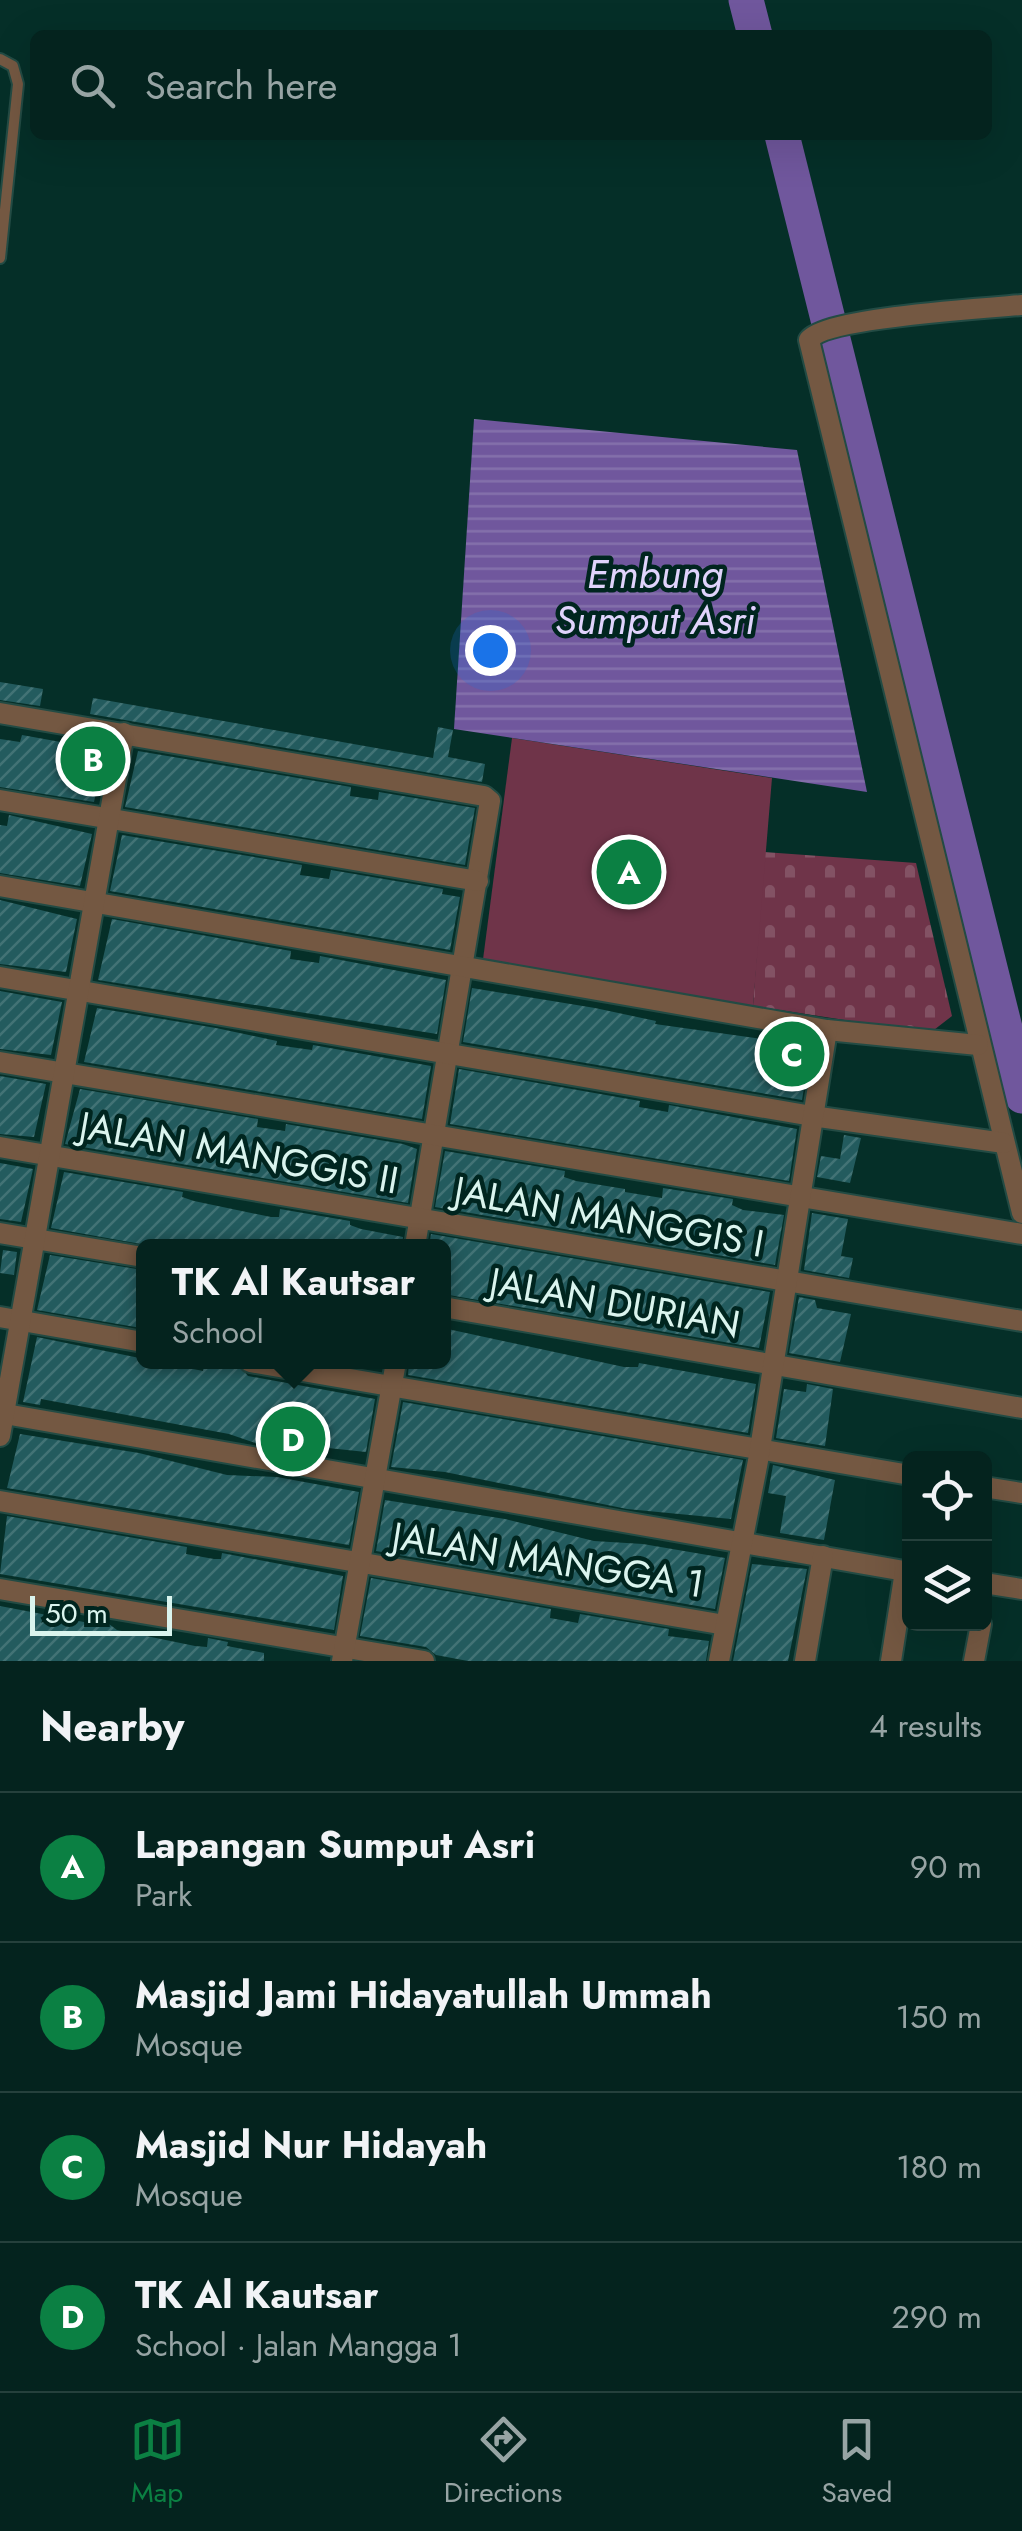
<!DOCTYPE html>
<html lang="en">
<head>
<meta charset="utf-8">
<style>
	:root { --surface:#04231e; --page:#122f2b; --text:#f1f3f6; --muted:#97a4a4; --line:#25403c; --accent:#0b8043 }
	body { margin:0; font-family:Jost,sans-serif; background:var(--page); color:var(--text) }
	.controls { position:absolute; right:30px; bottom:30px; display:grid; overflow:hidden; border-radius:15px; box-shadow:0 10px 40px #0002 }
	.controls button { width:90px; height:90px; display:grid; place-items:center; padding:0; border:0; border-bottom:2px solid var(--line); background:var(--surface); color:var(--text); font:50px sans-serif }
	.scale { position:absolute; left:30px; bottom:25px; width:142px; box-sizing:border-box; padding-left:10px; border:5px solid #daf4ee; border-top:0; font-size:28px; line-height:35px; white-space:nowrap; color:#daf4ee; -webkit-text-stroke:8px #00251f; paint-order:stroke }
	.you { position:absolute; left:490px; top:650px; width:35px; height:35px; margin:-25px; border:8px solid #fff; border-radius:50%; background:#1a73e8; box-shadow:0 0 0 15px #1a73e833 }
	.badge { display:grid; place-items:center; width:65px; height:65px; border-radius:50%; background:var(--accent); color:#fff; font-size:32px; font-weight:700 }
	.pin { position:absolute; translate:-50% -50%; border:5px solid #fff; box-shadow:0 2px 10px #0006 }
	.popup { position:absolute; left:136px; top:1239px; width:315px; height:130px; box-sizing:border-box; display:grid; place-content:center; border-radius:15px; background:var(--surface); filter:drop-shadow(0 2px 8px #0005); font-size:32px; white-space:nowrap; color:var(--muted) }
	.popup b { font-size:38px; color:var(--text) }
	.popup::after { content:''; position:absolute; left:50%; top:100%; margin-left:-20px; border:20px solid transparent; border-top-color:var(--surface) }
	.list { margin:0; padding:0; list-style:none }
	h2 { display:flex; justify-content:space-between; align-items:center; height:130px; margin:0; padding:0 40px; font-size:42px }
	h2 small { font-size:32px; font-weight:400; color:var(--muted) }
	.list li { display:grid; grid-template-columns:65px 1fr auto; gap:30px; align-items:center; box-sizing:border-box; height:150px; padding:0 40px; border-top:2px solid var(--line) }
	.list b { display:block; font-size:38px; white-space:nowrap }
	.list p { margin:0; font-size:32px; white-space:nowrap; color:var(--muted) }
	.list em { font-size:32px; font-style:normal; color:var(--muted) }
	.icon { flex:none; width:55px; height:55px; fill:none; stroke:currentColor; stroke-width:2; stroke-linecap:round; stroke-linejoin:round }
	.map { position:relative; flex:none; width:1022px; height:1661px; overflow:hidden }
	.search { position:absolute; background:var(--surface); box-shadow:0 10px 40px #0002; left:30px; right:30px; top:30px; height:110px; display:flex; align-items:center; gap:25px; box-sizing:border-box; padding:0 35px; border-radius:15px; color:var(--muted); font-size:38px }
	.sheet { height:730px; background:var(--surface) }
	nav { display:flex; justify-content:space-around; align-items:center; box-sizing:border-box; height:140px; border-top:2px solid var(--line); background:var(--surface); font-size:28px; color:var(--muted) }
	nav a { display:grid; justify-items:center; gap:5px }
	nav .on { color:var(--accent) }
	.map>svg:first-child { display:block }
	.cemetery { fill:url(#cemetery-stones) }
	.green { fill:#6f3449 }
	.water { fill:url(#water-rules) }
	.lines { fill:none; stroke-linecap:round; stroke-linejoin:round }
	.river { stroke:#70579d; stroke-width:35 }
	.building { fill:url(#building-hatch) }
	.service-casing { stroke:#234b44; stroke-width:14 }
	.minor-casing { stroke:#234b44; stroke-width:24 }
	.service { stroke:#745842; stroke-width:10 }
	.minor { stroke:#745842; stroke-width:20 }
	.labels { text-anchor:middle; stroke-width:9; stroke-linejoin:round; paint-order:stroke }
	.street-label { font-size:38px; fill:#daf4ee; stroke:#00251f }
	.water-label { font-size:40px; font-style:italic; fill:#e0d4fc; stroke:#00251f }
</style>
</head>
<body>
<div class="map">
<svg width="1022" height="1661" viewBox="0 0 1022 1661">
	<defs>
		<pattern id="cemetery-stones" width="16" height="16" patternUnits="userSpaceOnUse" patternTransform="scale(2.5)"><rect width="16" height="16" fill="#6f3449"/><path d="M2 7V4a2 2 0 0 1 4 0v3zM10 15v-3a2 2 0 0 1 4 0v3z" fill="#835264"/></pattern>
		<pattern id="water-rules" width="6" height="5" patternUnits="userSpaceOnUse" patternTransform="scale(2.5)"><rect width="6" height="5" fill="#70579d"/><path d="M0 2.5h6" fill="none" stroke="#8470ab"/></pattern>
		<pattern id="building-hatch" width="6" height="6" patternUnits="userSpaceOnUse" patternTransform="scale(2.5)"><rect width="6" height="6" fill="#235b5e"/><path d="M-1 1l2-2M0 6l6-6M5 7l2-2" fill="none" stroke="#427375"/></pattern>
	</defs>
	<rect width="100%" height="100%" fill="#052f28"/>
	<polygon class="cemetery" points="764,852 916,863 952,1016 930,1033 753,1006"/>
	<polygon class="green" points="512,738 772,778 753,1006 482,967"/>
	<polygon class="water" points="474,419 797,450 867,792 454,729"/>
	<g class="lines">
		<g class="river">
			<polyline points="746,0 755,35"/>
			<polyline points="782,135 1022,1096"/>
		</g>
	</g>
	<g class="building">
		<polygon points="0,682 43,689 40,706 0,700"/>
		<polygon points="93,698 433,758 438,727 453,730 448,757 485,764 482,782 90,714"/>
		<polygon points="22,735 105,750 94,802 0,787 0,739 20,742"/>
		<polygon points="138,751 351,787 350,796 378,800 379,792 475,808 465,865 125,807"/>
		<polygon points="9,815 92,834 80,886 0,873 0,825 7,826"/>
		<polygon points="122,835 302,865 300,875 329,879 331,870 443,889 442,894 460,897 450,950 110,891"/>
		<polygon points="0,900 77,919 66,972 0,964"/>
		<polygon points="112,919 291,951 290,959 319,963 320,956 446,980 437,1034 98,980"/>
		<polygon points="472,988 595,1008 656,1021 655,1024 811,1046 802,1100 463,1042"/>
		<polygon points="0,991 62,1002 51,1055 0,1049"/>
		<polygon points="97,1008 216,1028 277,1041 276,1045 312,1050 313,1045 431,1066 422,1119 84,1062"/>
		<polygon points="459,1069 640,1101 639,1107 668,1112 669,1105 797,1129 789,1181 450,1124"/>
		<polygon points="0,1076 46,1084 34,1137 0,1134"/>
		<polygon points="80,1089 258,1119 257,1127 285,1131 286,1124 403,1144 417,1149 408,1203 65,1144"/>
		<polygon points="844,1135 861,1138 850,1183 817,1177 821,1156 840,1159"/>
		<polygon points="445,1151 565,1171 564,1177 576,1181 625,1189 625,1192 662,1198 663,1188 733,1199 732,1205 743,1210 784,1215 775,1265 435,1207"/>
		<polygon points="0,1163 33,1169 21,1222 0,1219"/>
		<polygon points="64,1172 183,1192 182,1197 194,1201 271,1217 279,1217 280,1209 350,1221 350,1225 361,1229 403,1237 402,1246 152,1246 51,1228"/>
		<polygon points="812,1213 848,1219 841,1256 853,1258 849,1278 804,1270"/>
		<polygon points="431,1234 770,1292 759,1348 443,1294 443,1246 429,1246"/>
		<polygon points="3,1250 17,1252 14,1275 0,1273"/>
		<polygon points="50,1255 143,1270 141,1328 37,1310"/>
		<polygon points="799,1297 815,1300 817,1308 851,1314 840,1362 789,1353"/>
		<polygon points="443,1328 624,1367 638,1367 639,1363 756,1384 748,1433 408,1375 409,1362 443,1364"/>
		<polygon points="37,1337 203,1371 204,1362 236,1362 248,1376 375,1399 366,1452 262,1441 261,1445 229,1434 41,1399 40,1405 23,1402"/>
		<polygon points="807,1384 833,1389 825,1446 776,1438 784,1389 806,1392"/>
		<polygon points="403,1402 743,1460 731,1519 627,1509 445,1472 391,1467"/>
		<polygon points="20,1434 139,1453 227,1475 277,1477 359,1492 349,1545 7,1488"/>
		<polygon points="773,1465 835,1480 824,1540 780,1533 786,1496 768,1493"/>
		<polygon points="385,1500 505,1519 594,1541 643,1544 725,1558 715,1609 376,1551"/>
		<polygon points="7,1516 187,1547 186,1554 214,1559 221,1559 222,1553 343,1576 334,1630 0,1574"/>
		<polygon points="752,1564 807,1569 788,1661 733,1661"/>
		<polygon points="371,1578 551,1609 550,1618 578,1623 580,1614 669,1629 668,1636 709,1641 706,1661 468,1661 436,1655 426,1647 360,1636"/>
		<polygon points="0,1606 89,1623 90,1618 105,1621 117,1630 195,1646 207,1647 208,1638 228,1642 227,1646 264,1653 264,1661 0,1661"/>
	</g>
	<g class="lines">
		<g class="service-casing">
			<polyline id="service" points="0,59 13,66 18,84 0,258"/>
		</g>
		<g class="minor-casing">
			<g id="minor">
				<path d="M1022,305c-36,3 -197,13 -213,35l213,873"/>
				<polyline points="0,713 484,796 490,801 415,1246"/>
				<polyline points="0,800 478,881"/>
				<polyline points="0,886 827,1030 978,1045"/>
				<polyline points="0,977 812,1116 1004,1143"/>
				<polyline points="0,1062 1022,1234"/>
				<polyline points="0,1147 1022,1321"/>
				<polyline points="0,1233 143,1257"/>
				<polyline points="443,1307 1022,1408"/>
				<polyline points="0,1317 143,1342"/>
				<polyline points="250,1362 910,1475"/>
				<polyline points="0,1413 910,1572"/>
				<polyline points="0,1436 124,733"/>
				<polyline points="984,1487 1022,1493"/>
				<polyline points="0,1501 725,1625"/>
				<polyline points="984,1583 1022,1589"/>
				<polyline points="0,1589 424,1661"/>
				<polyline points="342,1661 396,1362"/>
				<polyline points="719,1661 758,1461 827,1030"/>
				<polyline points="805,1661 823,1556"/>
				<polyline points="891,1661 905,1571"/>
				<polyline points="974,1661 981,1624"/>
			</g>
		</g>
		<use href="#service" class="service"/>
		<use href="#minor" class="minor"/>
	</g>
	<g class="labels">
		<g class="street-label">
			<text transform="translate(239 1153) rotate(10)" y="13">JALAN MANGGIS II</text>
			<text transform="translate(609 1217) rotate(10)" y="13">JALAN MANGGIS I</text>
			<text transform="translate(615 1303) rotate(10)" y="13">JALAN DURIAN</text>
			<text transform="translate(548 1560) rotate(9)" y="13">JALAN MANGGA 1</text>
		</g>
		<g class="water-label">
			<text x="655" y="588">Embung<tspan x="655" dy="46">Sumput Asri</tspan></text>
		</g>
	</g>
</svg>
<div class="controls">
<button><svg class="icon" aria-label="locate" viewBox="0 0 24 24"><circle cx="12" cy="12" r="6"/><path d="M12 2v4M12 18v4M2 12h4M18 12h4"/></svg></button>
<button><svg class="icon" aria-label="layers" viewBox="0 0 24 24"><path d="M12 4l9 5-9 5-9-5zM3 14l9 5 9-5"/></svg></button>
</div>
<div class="scale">50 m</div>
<div class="you"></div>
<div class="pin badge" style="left:629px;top:872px">A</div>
<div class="pin badge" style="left:93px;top:759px">B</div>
<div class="pin badge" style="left:792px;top:1054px">C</div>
<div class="pin badge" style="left:293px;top:1439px">D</div>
<div class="popup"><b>TK Al Kautsar</b>School</div>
<div class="search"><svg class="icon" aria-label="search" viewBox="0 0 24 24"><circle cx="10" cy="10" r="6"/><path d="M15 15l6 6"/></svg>Search here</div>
</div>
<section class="sheet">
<h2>Nearby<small>4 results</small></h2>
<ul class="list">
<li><span class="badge">A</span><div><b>Lapangan Sumput Asri</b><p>Park</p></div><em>90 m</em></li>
<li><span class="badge">B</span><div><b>Masjid Jami Hidayatullah Ummah</b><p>Mosque</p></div><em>150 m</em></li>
<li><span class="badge">C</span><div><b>Masjid Nur Hidayah</b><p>Mosque</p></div><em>180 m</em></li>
<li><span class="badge">D</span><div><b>TK Al Kautsar</b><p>School · Jalan Mangga 1</p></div><em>290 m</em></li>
</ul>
</section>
<nav>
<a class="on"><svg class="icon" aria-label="map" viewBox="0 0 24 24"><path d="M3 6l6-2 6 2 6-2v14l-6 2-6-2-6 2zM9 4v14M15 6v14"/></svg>Map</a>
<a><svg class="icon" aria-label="directions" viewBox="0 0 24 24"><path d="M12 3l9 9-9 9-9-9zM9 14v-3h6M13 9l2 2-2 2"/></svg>Directions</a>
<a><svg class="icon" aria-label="saved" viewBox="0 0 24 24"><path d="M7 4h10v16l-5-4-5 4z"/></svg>Saved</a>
</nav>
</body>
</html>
